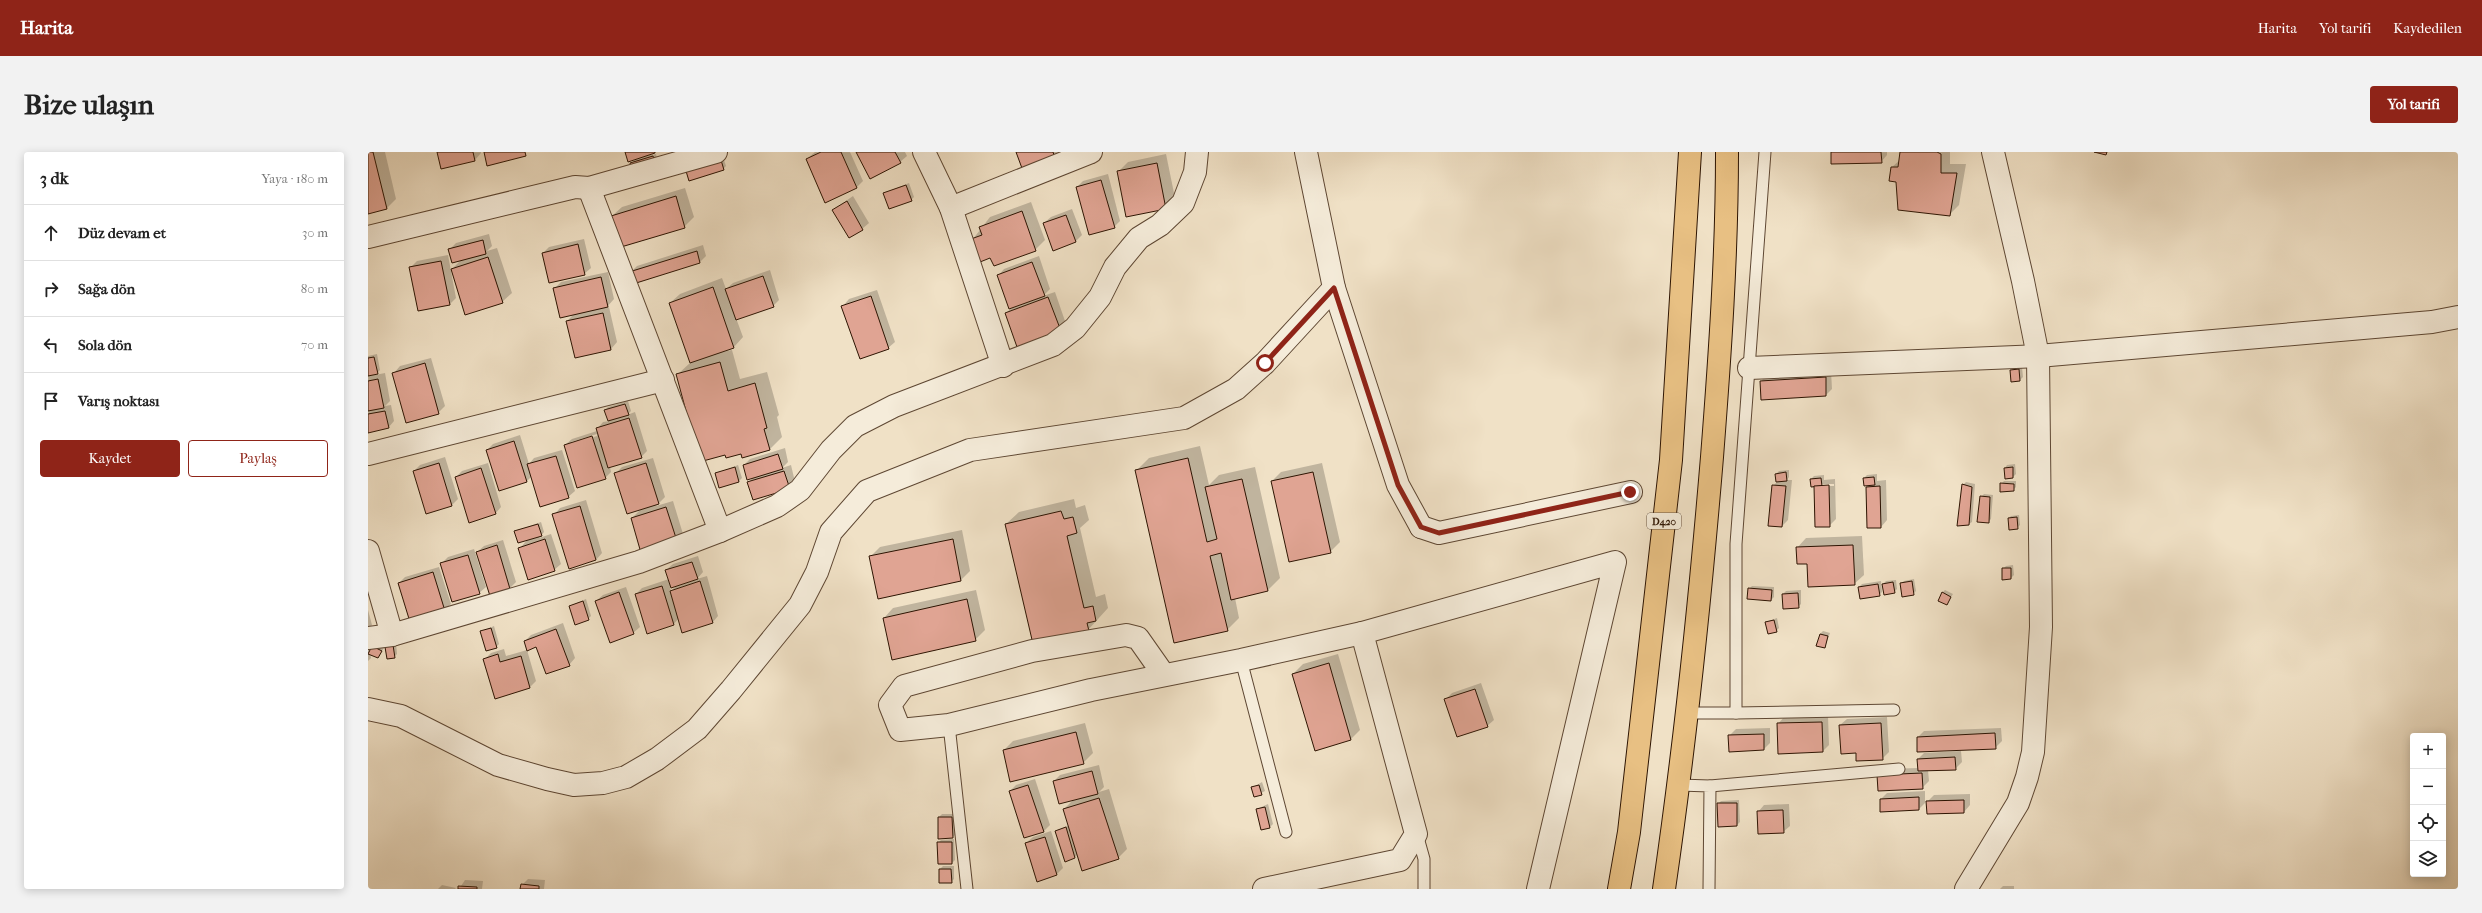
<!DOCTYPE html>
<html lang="tr">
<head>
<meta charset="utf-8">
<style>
	:root { --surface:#fff; --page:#f2f2f2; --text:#222; --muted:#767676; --line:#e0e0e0; --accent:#8f2418 }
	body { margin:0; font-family:"IM FELL French Canon",serif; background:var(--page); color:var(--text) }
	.controls { position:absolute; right:12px; bottom:12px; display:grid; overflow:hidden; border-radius:4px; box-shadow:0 2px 10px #0003 }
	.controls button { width:36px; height:36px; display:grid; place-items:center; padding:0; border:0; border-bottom:1px solid var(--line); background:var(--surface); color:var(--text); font:20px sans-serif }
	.stop { position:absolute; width:12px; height:12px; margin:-9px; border:3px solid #8f2418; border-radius:50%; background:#fff }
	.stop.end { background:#8f2418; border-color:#fff; box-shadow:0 1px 4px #0008 }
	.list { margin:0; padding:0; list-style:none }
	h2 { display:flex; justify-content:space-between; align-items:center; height:52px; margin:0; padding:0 16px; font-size:17px }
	h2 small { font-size:13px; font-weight:400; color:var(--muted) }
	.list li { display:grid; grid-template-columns:26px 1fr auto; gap:12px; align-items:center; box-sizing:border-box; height:56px; padding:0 16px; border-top:1px solid var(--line) }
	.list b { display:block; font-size:15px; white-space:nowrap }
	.list em { font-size:13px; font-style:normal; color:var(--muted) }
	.actions { display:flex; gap:8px; padding:12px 16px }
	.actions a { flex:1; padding:9px 0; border:1px solid var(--accent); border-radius:4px; text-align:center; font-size:14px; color:var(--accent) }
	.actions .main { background:var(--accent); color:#fff }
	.icon { flex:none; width:22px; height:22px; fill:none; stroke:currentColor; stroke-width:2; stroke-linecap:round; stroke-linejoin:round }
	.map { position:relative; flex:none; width:2090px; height:737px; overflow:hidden; border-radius:4px }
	header { display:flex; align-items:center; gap:24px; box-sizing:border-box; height:56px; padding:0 20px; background:var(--accent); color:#fff }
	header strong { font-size:19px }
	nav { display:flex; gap:22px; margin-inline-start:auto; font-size:14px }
	.intro { display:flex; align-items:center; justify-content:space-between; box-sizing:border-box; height:96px; padding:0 24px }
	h1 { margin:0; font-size:28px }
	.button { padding:10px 18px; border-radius:4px; background:var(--accent); color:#fff; font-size:14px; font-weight:700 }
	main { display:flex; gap:24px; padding:0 24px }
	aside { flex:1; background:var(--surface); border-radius:4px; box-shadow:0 2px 10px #0003 }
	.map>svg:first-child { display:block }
	.shadow { fill:#0003; fill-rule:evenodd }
	.building { fill:#e0a493; stroke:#2d1402 }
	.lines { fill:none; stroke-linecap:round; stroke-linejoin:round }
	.service-casing { stroke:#5e4733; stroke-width:13 }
	.minor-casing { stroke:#5e4733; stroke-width:24 }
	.tertiary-casing { stroke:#5e4733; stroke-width:24 }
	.trunk-casing { stroke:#2d1402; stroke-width:24 }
	.service { stroke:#f5ecda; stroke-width:11 }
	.minor { stroke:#f5ecda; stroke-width:22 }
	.tertiary { stroke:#f5ecda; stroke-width:22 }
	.trunk { stroke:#e8c083; stroke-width:22 }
	.route { stroke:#8f2418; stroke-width:5 }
	.labels { text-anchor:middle; stroke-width:3.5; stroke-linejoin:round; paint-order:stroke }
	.shield { fill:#f5ecda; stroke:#695543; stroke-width:1 }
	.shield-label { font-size:10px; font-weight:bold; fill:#2d1402 }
</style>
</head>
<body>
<header>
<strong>Harita</strong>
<nav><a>Harita</a><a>Yol tarifi</a><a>Kaydedilen</a></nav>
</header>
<div class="intro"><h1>Bize ulaşın</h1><a class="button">Yol tarifi</a></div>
<main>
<aside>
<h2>3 dk<small>Yaya · 180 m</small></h2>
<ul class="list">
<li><svg class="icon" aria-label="ahead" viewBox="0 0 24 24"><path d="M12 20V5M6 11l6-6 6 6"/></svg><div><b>Düz devam et</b></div><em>30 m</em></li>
<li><svg class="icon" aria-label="right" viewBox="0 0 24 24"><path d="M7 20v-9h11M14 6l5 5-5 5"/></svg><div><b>Sağa dön</b></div><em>80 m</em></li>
<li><svg class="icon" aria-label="left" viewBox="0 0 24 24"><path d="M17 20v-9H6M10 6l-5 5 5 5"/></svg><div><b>Sola dön</b></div><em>70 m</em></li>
<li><svg class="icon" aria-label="arrive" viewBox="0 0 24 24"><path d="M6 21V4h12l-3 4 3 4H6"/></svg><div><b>Varış noktası</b></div></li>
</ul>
<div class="actions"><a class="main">Kaydet</a><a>Paylaş</a></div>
</aside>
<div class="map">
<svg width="2090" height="737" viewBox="0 0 2090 737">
	<rect width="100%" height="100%" fill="#f0e1c6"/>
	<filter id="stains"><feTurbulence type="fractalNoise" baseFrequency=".005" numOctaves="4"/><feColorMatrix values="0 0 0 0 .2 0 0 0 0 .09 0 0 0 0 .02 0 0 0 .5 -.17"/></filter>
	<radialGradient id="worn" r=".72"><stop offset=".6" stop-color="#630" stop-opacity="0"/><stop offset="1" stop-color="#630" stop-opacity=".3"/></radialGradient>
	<g class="shadow">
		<polygon points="0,0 17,0 28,47 19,56 0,61"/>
		<polygon points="70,0 113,0 113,1 107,8 74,15"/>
		<polygon points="258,0 287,0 284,3 288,2 289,7 263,11 269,6"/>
		<polygon points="447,0 482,0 495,29 489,35 457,50 439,7"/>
		<polygon points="490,0 537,0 539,4 532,10"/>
		<polygon points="649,0 692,0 687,5"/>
		<polygon points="1464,0 1519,0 1519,3 1513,10"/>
		<polygon points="1533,0 1582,0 1582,12 1598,12 1591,53 1582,62 1529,30 1524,15 1532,8"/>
		<polygon points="798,2 807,46 797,56 750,20 760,10"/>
		<polygon points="356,8 358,14 355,17 321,19"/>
		<polygon points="740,22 752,69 746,75 709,35 715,29"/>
		<polygon points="541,31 546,45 543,48 516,41"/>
		<polygon points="317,36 326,65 316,75 244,64 254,55"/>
		<polygon points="485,44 501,71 494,77 465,58"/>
		<polygon points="663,50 677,88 667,98 623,104 605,87 622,65"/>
		<polygon points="704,57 714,83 707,90 676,71 683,65"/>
		<polygon points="121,82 124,94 119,99 129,96 144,141 134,150 83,118 94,107 82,97 88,91"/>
		<polygon points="216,87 223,116 216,122 175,101 181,95"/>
		<polygon points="335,93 338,104 332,110 266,131 263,120 269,114"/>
		<polygon points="80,103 88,146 82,152 42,116 49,109"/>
		<polygon points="671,104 682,137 675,144 687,140 698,172 692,178 638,161 646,154 630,124 636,117"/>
		<polygon points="402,118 411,148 405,154 368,166 375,185 366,195 348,201 364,198 372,227 399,220 411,263 409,265 414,285 402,297 374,300 309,223 323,210 302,151 312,142 354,126 358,137 365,131"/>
		<polygon points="240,120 246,147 238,156 241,155 249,190 243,197 208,205 199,169 207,161 186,137 193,130"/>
		<polygon points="509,138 527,190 520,196 475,154 481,147"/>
		<polygon points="9,202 12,218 7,223 17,221 22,249 17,254 23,253 26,269 20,276 0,280 0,204"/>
		<polygon points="63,206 77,254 70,261 26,221 32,214"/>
		<polygon points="1654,215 1655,225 1652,228 1643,219 1646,216"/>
		<polygon points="1463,219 1464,237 1458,243 1394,247 1393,229 1399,223"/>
		<path d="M260,249l3,10 -4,4 8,-3 12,39 -6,6 -31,10 1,5 -6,6 -40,-33 7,-6 25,-8v-2l6,-7 6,-1 -4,-11 3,-3zM229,282v2l-26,8v-2z"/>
		<polygon points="152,283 161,312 166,306 194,298 207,339 200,345 164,324 159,329 119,298 125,292"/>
		<polygon points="832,294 841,333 851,323 887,315 912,426 900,438 867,446 871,466 859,478 768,319 781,306"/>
		<polygon points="417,296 420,310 414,316 423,313 427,330 421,337 381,330 386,324 376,313 382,307"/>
		<polygon points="77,305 90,347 84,353 46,319 52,313"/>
		<polygon points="285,306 297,345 288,354 305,349 315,382 308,389 264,366 273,357 248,321 254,315"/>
		<polygon points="120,311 133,355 127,362 88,325 94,319"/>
		<polygon points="954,311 972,390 962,400 904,329 913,320"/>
		<polygon points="1647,312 1648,322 1645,325 1637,316 1639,313"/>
		<polygon points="370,313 374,326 371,329 348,322"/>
		<polygon points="1421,318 1421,325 1419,328 1424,328 1420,368 1414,374 1405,334 1409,330 1408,322 1411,319"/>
		<polygon points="1509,322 1509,329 1518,328 1519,368 1513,375 1499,335 1501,333 1496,326 1499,323"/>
		<path d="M1456,323v5l11,-1 1,40 -7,7 -18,-47 3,-3zM1466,332v2h-17l5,-2z"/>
		<polygon points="1636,329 1648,329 1648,335 1645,338 1633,332"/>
		<polygon points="1598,330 1607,332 1604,370 1601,372 1595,333"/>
		<polygon points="1616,342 1625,343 1623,367 1620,370 1613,345"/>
		<polygon points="706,347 708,356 717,353 721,368 712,376 728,445 737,442 740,456 720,478 638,372 651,360"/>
		<polygon points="218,348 234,401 228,408 186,363 192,356"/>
		<polygon points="1651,363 1652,373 1649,376 1641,366 1643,364"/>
		<polygon points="173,370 176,380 171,386 183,382 193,412 186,418 152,396 160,387 148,379"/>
		<polygon points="594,378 602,419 593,428 511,446 502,405 512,395"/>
		<polygon points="1494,384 1496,423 1486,432 1440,411 1429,396 1438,386"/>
		<polygon points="135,388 148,430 142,436 122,442 109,400 116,394"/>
		<polygon points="106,397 118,435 111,441 73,412 80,405"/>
		<path d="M330,404l5,16 -6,7 10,-3 11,40 -6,7 -33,-5 -6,7 -37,-31 6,-6 27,-9 -3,-9 7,-6zM310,432l-7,7 -1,-4z"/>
		<polygon points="1645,413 1646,423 1643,426 1635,417 1638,414"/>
		<polygon points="71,415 83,452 76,458 31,431 37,425"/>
		<polygon points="1546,427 1548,439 1545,442 1533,432 1536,429"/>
		<polygon points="1528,428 1529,437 1526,440 1515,432 1518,429"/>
		<polygon points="1513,429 1514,440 1511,443 1491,435 1494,432"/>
		<polygon points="1384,434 1406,435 1406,445 1403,448 1381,437"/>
		<polygon points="258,435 272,475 265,481 228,449 235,443"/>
		<polygon points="608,438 617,478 607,488 516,466 525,456"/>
		<polygon points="1433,438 1433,452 1430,455 1415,442 1418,439"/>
		<polygon points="1577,438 1585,442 1579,452 1574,441"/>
		<polygon points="218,447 223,464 220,467 202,454"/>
		<polygon points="0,458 4,473 0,477"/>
		<polygon points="1409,466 1411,476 1408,479 1398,470"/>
		<polygon points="195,471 207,506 201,513 157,489 163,483"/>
		<polygon points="126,474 131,492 128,495 113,480"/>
		<polygon points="1455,479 1462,481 1457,495 1452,482"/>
		<polygon points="8,491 16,496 10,505 2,502 3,506 0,509 0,495 2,500"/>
		<polygon points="28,491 29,502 26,505 18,495"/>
		<polygon points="136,497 138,504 159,498 168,529 162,535 117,507 123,501"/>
		<polygon points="970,502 992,578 983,587 925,522 935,512"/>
		<polygon points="1113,531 1126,568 1119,574 1077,548 1084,541"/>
		<polygon points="1460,564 1461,593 1454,600 1410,572 1416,565"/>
		<polygon points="1519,565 1521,600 1514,607 1489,600 1472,573 1479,567"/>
		<polygon points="717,571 725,601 715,611 636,598 645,589"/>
		<polygon points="1402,576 1402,591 1396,597 1361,584 1368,577"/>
		<polygon points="1633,576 1634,589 1627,596 1550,585 1556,579"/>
		<polygon points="1593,599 1594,610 1587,617 1560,618 1561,629 1554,636 1517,617 1550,616 1550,607 1556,601"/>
		<polygon points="731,613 736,635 731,640 741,637 759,697 750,706 710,702 707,705 688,679 701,673 696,657 706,647 686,629 692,623"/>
		<polygon points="667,627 682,673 676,679 642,639 648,633"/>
		<polygon points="894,630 897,639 887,644 884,636"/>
		<polygon points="1557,639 1557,651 1551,657 1513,647 1519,641"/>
		<polygon points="1602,642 1602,653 1596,660 1559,650 1566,643"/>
		<polygon points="1371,648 1372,670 1369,673 1351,674 1350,652 1353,649"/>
		<polygon points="900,652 905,672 902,675 889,657"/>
		<polygon points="1421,652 1422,674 1415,680 1390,660 1396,653"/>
		<polygon points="574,662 587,662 587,683 585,685 571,665"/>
		<polygon points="683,679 695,716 689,722 658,691 665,685"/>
		<polygon points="586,687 587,708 584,711 570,691 573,688"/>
		<polygon points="575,714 586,714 586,727 583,730 572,717"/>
		<polygon points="160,727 177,728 176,737 153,737 154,733"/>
		<polygon points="97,728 115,729 114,737 91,737"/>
		<polygon points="74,733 88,736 87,737 70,737"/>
		<polygon points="1635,734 1646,734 1646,737 1632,737"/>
	</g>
	<g class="building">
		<polygon points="0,0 5,0 19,57 0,62"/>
		<polygon points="69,0 105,0 107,9 73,17"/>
		<polygon points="116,0 157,0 158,4 119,14"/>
		<polygon points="257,0 287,0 287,1 260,10"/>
		<polygon points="453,0 473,0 489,36 457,51 438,7"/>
		<polygon points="488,0 527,0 533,11 502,27"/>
		<polygon points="648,0 685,0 687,6 655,19"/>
		<polygon points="1463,0 1513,0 1514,11 1463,12"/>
		<polygon points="1532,0 1569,0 1573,2 1573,21 1589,21 1582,64 1530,58 1528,30 1521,29 1523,15 1530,15"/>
		<polygon points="1726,0 1739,0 1738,3"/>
		<polygon points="285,4 287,11 264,18 262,11"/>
		<polygon points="353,8 356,18 321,29 318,19"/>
		<polygon points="789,11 798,57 758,65 749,19"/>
		<polygon points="733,28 747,76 721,83 708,35"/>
		<polygon points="538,33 544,49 521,57 515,41"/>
		<polygon points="308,44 317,76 253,95 243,64"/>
		<polygon points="479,49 495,78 481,86 464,58"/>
		<polygon points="654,59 668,99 626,114 622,106 612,110 603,87 614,83 611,75"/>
		<polygon points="698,63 708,90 685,99 675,71"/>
		<polygon points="115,88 118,102 84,111 80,97"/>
		<polygon points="210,92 217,123 181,131 174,101"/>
		<polygon points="329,99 332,111 265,132 261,120"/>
		<polygon points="120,105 135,151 97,163 83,117"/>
		<polygon points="73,109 82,153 50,159 41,115"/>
		<polygon points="664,110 677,144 641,157 629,123"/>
		<polygon points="395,124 406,155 368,168 357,137"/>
		<polygon points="233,125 240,155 192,166 185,136"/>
		<polygon points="345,135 366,196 322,211 301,151"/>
		<polygon points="503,144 521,197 492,207 473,154"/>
		<polygon points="680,145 693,179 649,195 637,161"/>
		<polygon points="235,161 243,198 207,206 198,169"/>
		<polygon points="6,205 10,222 0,224 0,206"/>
		<polygon points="352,210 360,239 387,231 399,276 396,277 402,298 374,306 373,302 358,306 357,303 335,309 328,296 308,222"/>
		<polygon points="57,211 71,262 38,271 24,221"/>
		<polygon points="1651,217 1652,229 1643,230 1642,218"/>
		<polygon points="1458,225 1458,244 1393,248 1392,229"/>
		<polygon points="10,227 16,256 0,259 0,229"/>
		<polygon points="257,252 261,263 240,269 236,258"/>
		<polygon points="17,259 21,276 0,281 0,262"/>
		<polygon points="261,266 274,306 240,316 228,276"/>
		<polygon points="224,284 238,327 209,336 196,293"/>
		<polygon points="146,289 159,330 131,339 118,298"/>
		<polygon points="410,302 415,317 379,328 375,313"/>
		<polygon points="188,304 201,346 172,355 159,312"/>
		<polygon points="820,306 839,390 849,387 837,335 874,327 900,439 863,448 853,401 842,404 860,479 806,491 767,318"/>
		<polygon points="71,311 84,354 58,362 45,319"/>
		<polygon points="278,311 291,352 259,362 246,321"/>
		<polygon points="367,315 371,330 351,336 347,321"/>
		<polygon points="1645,315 1645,326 1637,327 1636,316"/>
		<polygon points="113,316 128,362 101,371 87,325"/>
		<polygon points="416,319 422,337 385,348 379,330"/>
		<polygon points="945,320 963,401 921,410 903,329"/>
		<polygon points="1418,320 1419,329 1408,330 1407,322"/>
		<polygon points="1506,325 1507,333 1496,334 1495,326"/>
		<polygon points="1453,326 1454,334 1443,335 1442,327"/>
		<polygon points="1632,331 1646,332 1646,339 1632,340"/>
		<polygon points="1594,332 1604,335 1601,373 1589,374"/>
		<polygon points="1404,333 1418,334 1414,375 1400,374"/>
		<polygon points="1461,333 1462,375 1447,375 1446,334"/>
		<polygon points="1512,334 1513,376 1499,376 1498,335"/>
		<polygon points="1612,344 1622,345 1621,371 1609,370"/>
		<polygon points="212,354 228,408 201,417 184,362"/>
		<polygon points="298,355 309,389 273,401 263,366"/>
		<polygon points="693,359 696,367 705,365 709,381 699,384 716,456 725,454 728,469 719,471 721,479 665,492 637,372"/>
		<polygon points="1649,365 1650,377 1641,378 1640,366"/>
		<polygon points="170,372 174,384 150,391 146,379"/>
		<polygon points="177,387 187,419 160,428 150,396"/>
		<polygon points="585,387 593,429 510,447 501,404"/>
		<polygon points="129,393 142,437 122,444 108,400"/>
		<polygon points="1485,393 1487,433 1440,435 1439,412 1429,412 1428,395"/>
		<polygon points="100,403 112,442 84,450 72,411"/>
		<polygon points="324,410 330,427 303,436 297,418"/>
		<polygon points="1634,416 1643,416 1643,427 1634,428"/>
		<polygon points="65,420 77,459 42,470 30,431"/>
		<polygon points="332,429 345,471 314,481 302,439"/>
		<polygon points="1544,429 1546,443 1534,445 1532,431"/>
		<polygon points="1525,430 1527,441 1516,443 1514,432"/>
		<polygon points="1510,432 1512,444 1492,447 1490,435"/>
		<polygon points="294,434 306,473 279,482 267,442"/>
		<polygon points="1380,436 1404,438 1403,449 1379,447"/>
		<polygon points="251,440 266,482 242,491 227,449"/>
		<polygon points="1574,440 1583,445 1579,453 1570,449"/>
		<polygon points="1430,441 1431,456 1415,457 1414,442"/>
		<polygon points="599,447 608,489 524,508 515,466"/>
		<polygon points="215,449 221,468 207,473 201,454"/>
		<polygon points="1406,468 1409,480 1400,482 1397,470"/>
		<polygon points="123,476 129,496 118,499 112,479"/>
		<polygon points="188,477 202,514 178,522 168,495 159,499 156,489"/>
		<polygon points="1452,482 1460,484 1457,496 1448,494"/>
		<polygon points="25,493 27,506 19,507 17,495"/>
		<polygon points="4,494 14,499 10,506 0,502"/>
		<polygon points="130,502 132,510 153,504 162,536 127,547 115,507"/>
		<polygon points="961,511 983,588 947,599 924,522"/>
		<polygon points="1107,537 1120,575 1089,585 1076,547"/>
		<polygon points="1454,570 1455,600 1410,602 1409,571"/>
		<polygon points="1513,571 1515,608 1488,609 1488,601 1473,602 1471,573"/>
		<polygon points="708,580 716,612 642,630 635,598"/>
		<polygon points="1627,581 1628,597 1549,600 1549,585"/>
		<polygon points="1396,582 1396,598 1361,600 1360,583"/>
		<polygon points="1587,605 1588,618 1550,619 1549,607"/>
		<polygon points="724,619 730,642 691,652 685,629"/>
		<polygon points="1554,621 1555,637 1510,639 1509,623"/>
		<polygon points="660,633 676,680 656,686 641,639"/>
		<polygon points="891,633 894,643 886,645 883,635"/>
		<polygon points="1551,645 1551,658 1512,660 1512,647"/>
		<polygon points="731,646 751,707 714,719 695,657"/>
		<polygon points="1596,648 1596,661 1559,662 1558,649"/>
		<polygon points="1349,651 1369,651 1369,674 1350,675"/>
		<polygon points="897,655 902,676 893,678 888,657"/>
		<polygon points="1415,658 1416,681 1390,682 1389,659"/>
		<polygon points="570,665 584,665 585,686 570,687"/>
		<polygon points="698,675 707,706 697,710 687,679"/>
		<polygon points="677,685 689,723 669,730 657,691"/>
		<polygon points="569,690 584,690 584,712 570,712"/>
		<polygon points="571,717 583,717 584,731 571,731"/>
		<polygon points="153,732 171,734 171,737 152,737"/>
		<polygon points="90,734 109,735 109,737 90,737"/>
	</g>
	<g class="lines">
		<g class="service-casing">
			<g id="service">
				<polyline points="873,508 918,680"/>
				<polyline points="1321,561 1368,561 1368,392 1397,0"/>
				<polyline points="1368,561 1526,558"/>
				<polyline points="581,573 599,737"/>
				<polyline points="1311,633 1342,634 1341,737"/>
				<polyline points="1342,634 1531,617"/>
				<polyline points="1049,682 1056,707 1056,737"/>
			</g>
		</g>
		<g class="minor-casing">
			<g id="minor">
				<polyline points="556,0 583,56 635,214"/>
				<polyline points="221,36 352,379"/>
				<polyline points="583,56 723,0"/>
				<polyline points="0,85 207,35 221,36 348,0"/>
				<polyline points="1381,216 1670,204 2064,170 2090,165"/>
				<polyline points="0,302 295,228"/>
				<polyline points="1053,375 1071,381 1263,340"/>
				<polyline points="0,399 24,483 271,410 352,379 409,354 432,338 463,298 487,274 526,254 685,193 707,176 732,145 747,115 771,86 792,73 815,51 827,20 829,0"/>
				<polyline points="0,486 24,483"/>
				<polyline points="796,523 770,486 758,483 664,499 536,534 522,553 532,578 581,573 723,538 873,508 994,481 1247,410 1170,737"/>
				<polyline points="0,557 33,564 130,613 179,627 206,633 235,631 258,625 289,607 329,577 363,538 432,453 449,420 463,380 499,339 602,298 816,266 868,237 897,211 966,136"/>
				<polyline points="896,737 1032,708 1048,682 994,481"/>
				<polyline points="1598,737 1650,651 1659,625 1665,600 1673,475 1670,204 1655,129 1625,0"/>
			</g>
		</g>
		<g class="tertiary-casing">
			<polyline id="tertiary" points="938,0 966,136 1030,333 1053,375"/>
		</g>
		<g class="trunk-casing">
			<g id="trunk">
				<polyline points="1251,737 1261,680 1303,308 1322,0"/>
				<path d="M1296,737c21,-144 36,-288 48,-432 8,-102 15,-204 15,-305"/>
			</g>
		</g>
		<use href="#service" class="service"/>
		<use href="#minor" class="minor"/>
		<use href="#tertiary" class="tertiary"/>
		<use href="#trunk" class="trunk"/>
	</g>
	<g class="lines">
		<polyline class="route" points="897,211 966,136 1030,333 1053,375 1071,381 1262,340"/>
	</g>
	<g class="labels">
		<rect class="shield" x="1279" y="361" width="34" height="16" rx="3"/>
		<g class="shield-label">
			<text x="1296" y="373">D420</text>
		</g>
	</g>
	<rect width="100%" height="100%" filter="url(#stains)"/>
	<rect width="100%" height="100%" fill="url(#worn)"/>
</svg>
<div class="controls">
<button>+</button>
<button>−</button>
<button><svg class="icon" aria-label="locate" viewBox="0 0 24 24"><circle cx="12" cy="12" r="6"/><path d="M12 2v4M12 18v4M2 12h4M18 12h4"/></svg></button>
<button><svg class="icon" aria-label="layers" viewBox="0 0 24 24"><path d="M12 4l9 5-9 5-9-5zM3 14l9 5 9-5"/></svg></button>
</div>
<div class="stop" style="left:897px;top:211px"></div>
<div class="stop end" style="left:1262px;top:340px"></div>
</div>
</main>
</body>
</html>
